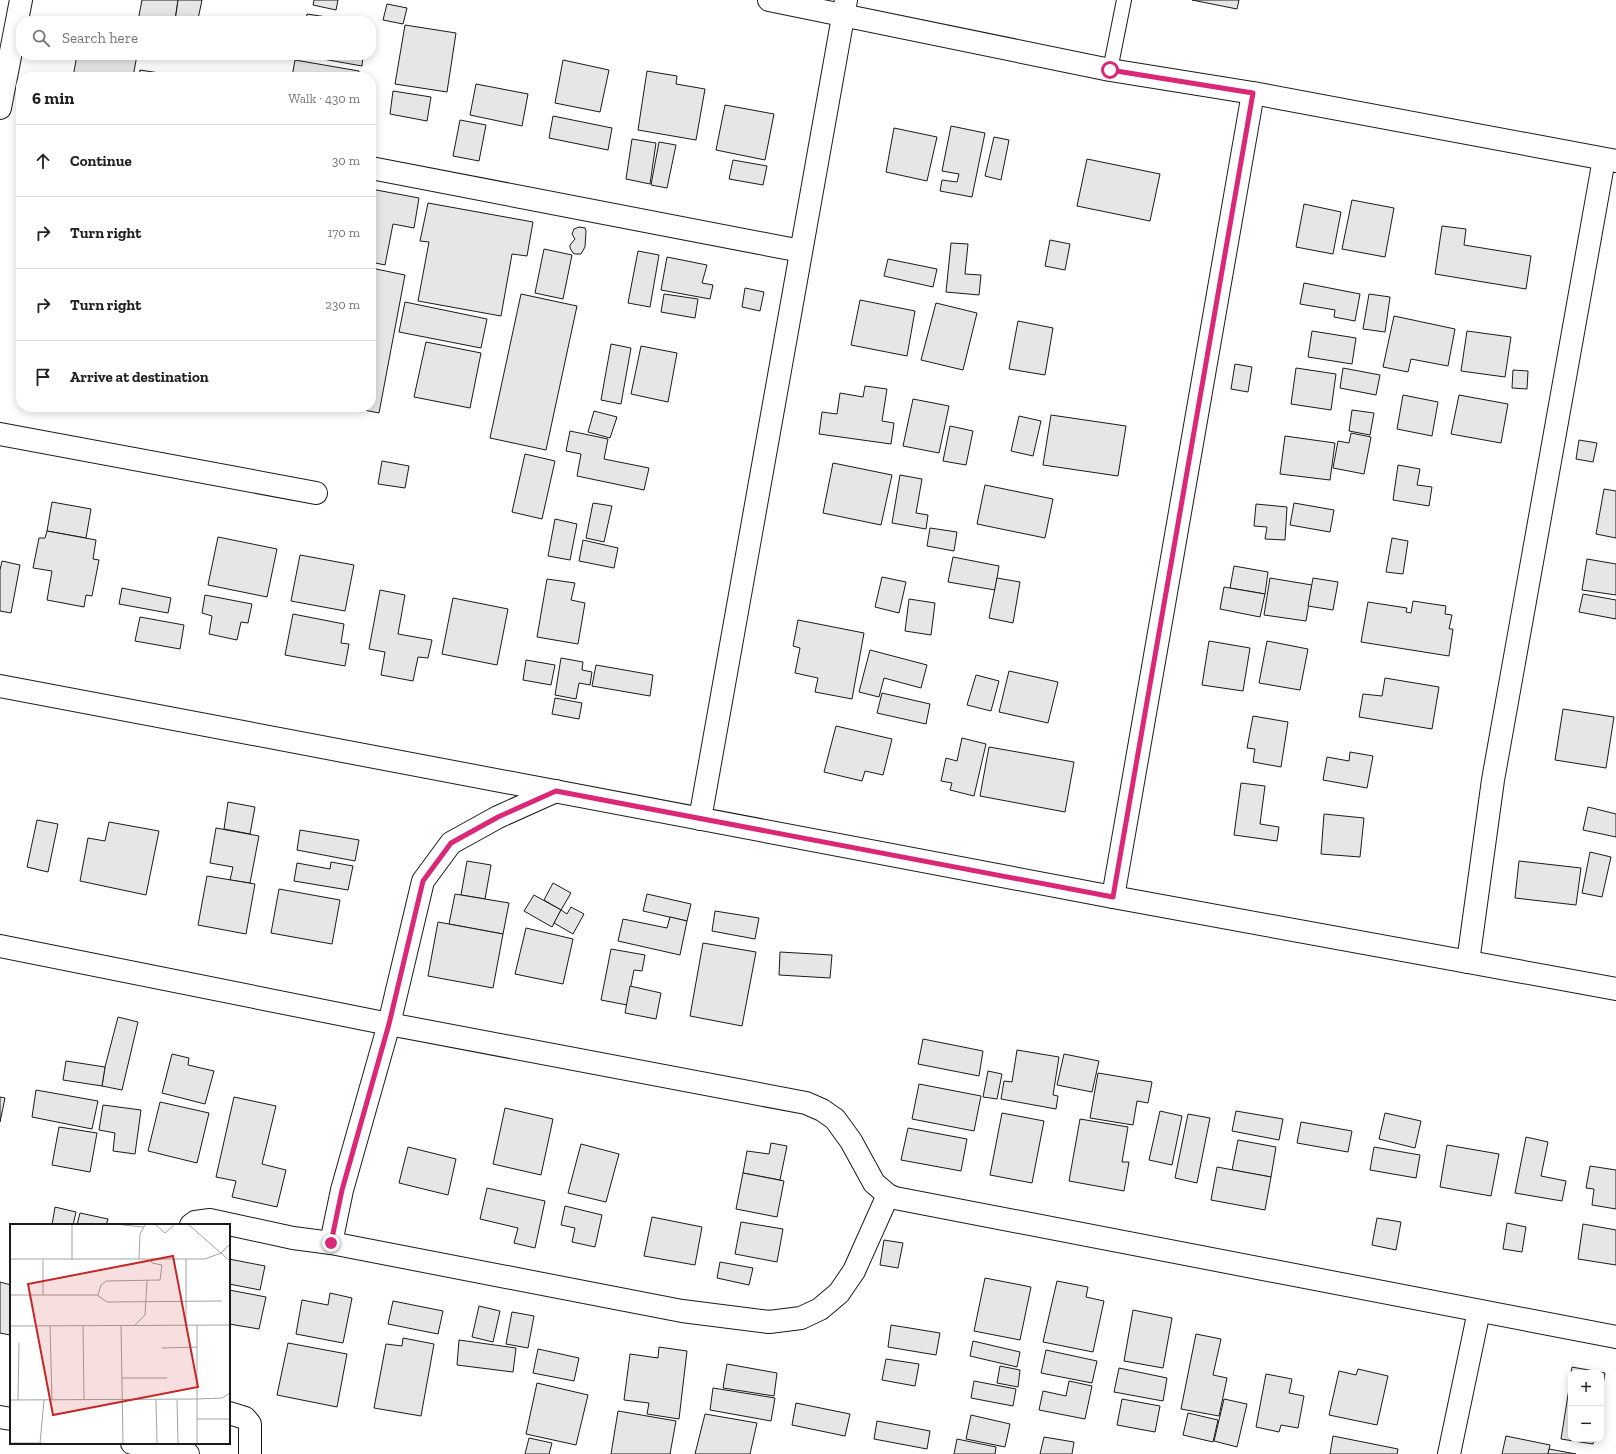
<!DOCTYPE html>
<html lang="en">
<head>
<meta charset="utf-8">
<style>
	:root { --surface:#fff; --page:#f2f2f2; --text:#222; --muted:#767676; --line:#e0e0e0 }
	body { margin:0; font-family:"Zilla Slab",serif; background:var(--page); color:var(--text) }
	.controls { position:absolute; right:12px; bottom:12px; display:grid; overflow:hidden; border-radius:8px; box-shadow:0 2px 10px #0003 }
	.controls button { width:36px; height:36px; display:grid; place-items:center; padding:0; border:0; border-bottom:1px solid var(--line); background:var(--surface); color:var(--text); font:20px sans-serif }
	.stop { position:absolute; width:12px; height:12px; margin:-9px; border:3px solid #db2777; border-radius:50%; background:#fff }
	.stop.end { background:#db2777; border-color:#fff; box-shadow:0 1px 4px #0008 }
	.list { margin:0; padding:0; list-style:none }
	h2 { display:flex; justify-content:space-between; align-items:center; height:52px; margin:0; padding:0 16px; font-size:17px }
	h2 small { font-size:13px; font-weight:400; color:var(--muted) }
	.list li { display:grid; grid-template-columns:26px 1fr auto; gap:12px; align-items:center; box-sizing:border-box; height:72px; padding:0 16px; border-top:1px solid var(--line) }
	.list b { display:block; font-size:15px; white-space:nowrap }
	.list em { font-size:13px; font-style:normal; color:var(--muted) }
	.icon { flex:none; width:22px; height:22px; fill:none; stroke:currentColor; stroke-width:2; stroke-linecap:round; stroke-linejoin:round }
	.map { position:relative; flex:none; width:1616px; height:1454px; overflow:hidden }
	.search { position:absolute; background:var(--surface); box-shadow:0 2px 10px #0003; left:16px; top:16px; width:360px; height:44px; display:flex; align-items:center; gap:10px; box-sizing:border-box; padding:0 14px; border-radius:16px; color:var(--muted); font-size:15px }
	.panel { position:absolute; background:var(--surface); box-shadow:0 2px 10px #0003; left:16px; top:72px; width:360px; height:340px; border-radius:16px }
	.map>svg:first-child { display:block }
	.building { fill:#e6e6e6; stroke:#1a1a1a }
	.lines { fill:none; stroke-linecap:round; stroke-linejoin:round }
	.lane-casing { stroke:#1a1a1a; stroke-width:16 }
	.street-casing { stroke:#1a1a1a; stroke-width:24 }
	.secondary-casing { stroke:#1a1a1a; stroke-width:24 }
	.lane { stroke:#fff; stroke-width:14 }
	.street { stroke:#fff; stroke-width:22 }
	.secondary { stroke:#fff; stroke-width:22 }
	.route { stroke:#db2777; stroke-width:5 }
	.inset-road { fill:none; stroke:#a3a3a3; stroke-width:1 }
	.view { fill:#c62828; fill-opacity:0.15; stroke:#c62828; stroke-width:2 }
	.inset-edge { fill:none; stroke:#1a1a1a; stroke-width:2 }
</style>
</head>
<body>
<div class="map">
<svg width="1616" height="1454" viewBox="0 0 1616 1454">
	<rect width="100%" height="100%" fill="#fff"/>
	<g class="building">
		<polygon points="142,0 178,0 175,21 138,21"/>
		<polygon points="178,0 202,0 198,19 191,18 191,21 175,21"/>
		<polygon points="314,0 338,0 336,10 313,5"/>
		<polygon points="1192,0 1239,0 1237,9"/>
		<polygon points="387,4 407,8 403,24 383,20"/>
		<polygon points="307,14 353,21 306,21"/>
		<polygon points="405,25 456,33 447,92 395,84"/>
		<polygon points="77,55 137,55 133,77 73,77"/>
		<polygon points="300,55 363,55 362,66"/>
		<polygon points="295,60 359,71 358,77 292,77"/>
		<polygon points="563,60 609,70 600,112 555,103"/>
		<polygon points="140,70 166,74 165,77 139,77"/>
		<polygon points="647,71 677,76 676,84 705,89 696,140 638,130"/>
		<polygon points="476,84 528,94 522,126 470,115"/>
		<polygon points="393,91 431,97 427,121 390,114"/>
		<polygon points="725,105 774,114 765,160 716,150"/>
		<polygon points="553,116 612,128 608,150 549,138"/>
		<polygon points="460,120 486,125 479,161 453,156"/>
		<polygon points="951,126 985,133 972,197 940,191 942,180 957,182 959,174 942,171"/>
		<polygon points="894,128 937,137 927,181 886,172"/>
		<polygon points="994,137 1009,140 1001,180 985,176"/>
		<polygon points="632,139 656,143 650,184 626,179"/>
		<polygon points="659,142 676,145 667,188 651,185"/>
		<polygon points="1087,159 1160,174 1150,221 1077,206"/>
		<polygon points="733,160 767,166 763,185 729,179"/>
		<polygon points="371,189 419,198 414,228 393,224 385,265 371,262"/>
		<polygon points="1352,200 1394,208 1385,257 1342,249"/>
		<polygon points="428,203 533,222 527,256 512,254 501,316 418,301 429,242 420,241"/>
		<polygon points="1304,204 1341,212 1333,254 1296,247"/>
		<polygon points="1442,226 1466,229 1464,245 1531,256 1526,289 1435,274"/>
		<polygon points="579,227 585,228 586,231 585,247 581,254 575,254 573,253 570,248 570,245 575,239 572,234 574,229"/>
		<polygon points="1050,240 1070,244 1065,270 1045,266"/>
		<polygon points="951,243 968,244 965,274 981,275 979,295 946,292"/>
		<polygon points="544,249 572,255 563,299 535,293"/>
		<polygon points="638,251 659,255 650,307 628,303"/>
		<polygon points="667,257 707,265 702,283 713,285 710,299 661,290"/>
		<polygon points="888,259 937,269 933,287 884,276"/>
		<polygon points="371,268 405,275 379,413 349,407 371,407"/>
		<polygon points="1304,283 1360,294 1355,321 1334,317 1335,310 1300,304"/>
		<polygon points="745,288 764,292 760,311 742,307"/>
		<polygon points="521,294 577,306 546,450 490,438"/>
		<polygon points="664,294 698,299 695,318 661,312"/>
		<polygon points="1369,294 1390,297 1385,332 1363,329"/>
		<polygon points="860,300 915,311 907,356 851,345"/>
		<polygon points="405,302 487,319 481,348 399,332"/>
		<polygon points="936,303 977,313 963,370 921,360"/>
		<polygon points="1394,316 1455,329 1448,366 1411,359 1408,372 1383,367"/>
		<polygon points="1018,321 1053,328 1045,375 1009,369"/>
		<polygon points="1312,331 1356,338 1352,364 1308,357"/>
		<polygon points="1467,331 1511,337 1505,377 1461,371"/>
		<polygon points="426,342 481,353 470,408 414,397"/>
		<polygon points="611,344 631,348 621,404 601,400"/>
		<polygon points="641,346 677,353 668,402 631,394"/>
		<polygon points="1235,364 1252,367 1248,392 1231,389"/>
		<polygon points="1296,368 1336,374 1331,410 1291,404"/>
		<polygon points="1343,368 1380,375 1376,395 1340,388"/>
		<polygon points="1513,370 1528,371 1527,389 1512,388"/>
		<polygon points="865,386 887,389 882,421 894,423 891,444 819,434 822,412 837,414 840,393 863,397"/>
		<polygon points="1403,395 1438,402 1432,436 1397,429"/>
		<polygon points="1459,395 1508,404 1501,443 1451,434"/>
		<polygon points="913,399 949,406 939,453 903,446"/>
		<polygon points="1352,410 1374,413 1370,435 1349,431"/>
		<polygon points="594,411 617,417 610,438 588,432"/>
		<polygon points="1051,415 1126,426 1118,476 1043,465"/>
		<polygon points="1019,416 1041,421 1033,456 1011,451"/>
		<polygon points="950,426 973,431 966,465 943,461"/>
		<polygon points="570,431 608,439 604,459 649,468 644,490 577,476 581,454 566,451"/>
		<polygon points="1351,433 1371,437 1364,474 1333,468 1338,441 1349,443"/>
		<polygon points="1285,436 1335,443 1330,480 1280,474"/>
		<polygon points="1579,440 1597,443 1593,462 1576,459"/>
		<polygon points="525,454 555,461 542,519 512,512"/>
		<polygon points="382,461 409,466 405,488 378,484"/>
		<polygon points="833,463 892,475 881,525 823,513"/>
		<polygon points="1398,465 1420,469 1417,485 1432,487 1429,506 1393,500"/>
		<polygon points="900,475 922,479 916,513 928,515 926,529 892,523"/>
		<polygon points="985,485 1053,499 1045,538 977,524"/>
		<polygon points="1604,489 1616,491 1616,538 1596,534"/>
		<polygon points="52,502 91,509 86,538 47,531"/>
		<polygon points="593,503 612,506 604,542 586,538"/>
		<polygon points="1294,503 1334,510 1330,532 1290,525"/>
		<polygon points="1256,504 1287,507 1285,540 1265,539 1267,527 1254,526"/>
		<polygon points="555,519 577,524 570,560 548,556"/>
		<polygon points="930,528 957,532 954,551 927,546"/>
		<polygon points="47,531 96,540 93,559 99,560 92,596 86,595 84,607 47,600 52,571 33,568 39,538 45,538"/>
		<polygon points="218,537 277,549 267,597 208,585"/>
		<polygon points="1392,538 1408,541 1403,574 1386,572"/>
		<polygon points="583,540 618,548 614,568 579,561"/>
		<polygon points="300,555 354,565 345,611 291,601"/>
		<polygon points="953,557 999,566 995,590 948,582"/>
		<polygon points="1587,559 1616,564 1616,595 1582,590"/>
		<polygon points="2,561 20,565 11,613 0,611 0,570"/>
		<polygon points="1234,566 1268,572 1265,594 1230,588"/>
		<polygon points="882,577 906,582 899,613 875,607"/>
		<polygon points="997,578 1020,582 1013,623 989,618"/>
		<polygon points="1270,578 1312,585 1306,621 1264,615"/>
		<polygon points="1313,578 1338,582 1333,610 1308,606"/>
		<polygon points="547,579 575,583 571,600 585,603 578,644 537,637"/>
		<polygon points="1224,587 1265,594 1260,617 1220,609"/>
		<polygon points="122,588 171,598 168,613 119,604"/>
		<polygon points="380,590 405,595 398,634 432,640 428,658 418,657 413,681 381,675 385,652 369,649"/>
		<polygon points="1583,594 1616,600 1616,619 1579,612"/>
		<polygon points="205,595 252,604 248,623 241,622 237,640 209,634 212,616 202,613"/>
		<polygon points="453,598 508,609 497,665 442,654"/>
		<polygon points="909,599 935,603 931,635 905,631"/>
		<polygon points="1413,601 1446,606 1445,614 1452,615 1449,629 1453,629 1449,656 1361,642 1368,602 1407,608 1406,612 1411,613"/>
		<polygon points="293,614 344,624 341,643 349,644 345,666 285,655"/>
		<polygon points="140,617 184,625 180,649 135,641"/>
		<polygon points="798,620 864,633 852,699 815,692 818,678 795,673 800,648 793,646"/>
		<polygon points="1209,641 1250,648 1243,691 1202,685"/>
		<polygon points="1267,641 1308,649 1300,690 1259,683"/>
		<polygon points="870,650 927,665 921,688 884,678 879,697 859,692"/>
		<polygon points="561,658 583,662 582,670 592,672 590,685 579,683 576,699 555,695"/>
		<polygon points="526,660 555,665 551,685 523,680"/>
		<polygon points="596,665 653,675 650,696 592,686"/>
		<polygon points="1009,671 1058,682 1048,723 999,712"/>
		<polygon points="976,675 999,681 991,711 967,705"/>
		<polygon points="1385,678 1439,687 1432,729 1359,717 1363,694 1382,696"/>
		<polygon points="882,693 930,704 926,724 877,713"/>
		<polygon points="555,698 582,703 579,719 552,714"/>
		<polygon points="1563,709 1614,717 1606,768 1555,760"/>
		<polygon points="1253,716 1288,722 1281,767 1253,762 1255,749 1247,748"/>
		<polygon points="836,726 892,739 883,775 865,771 862,781 824,772"/>
		<polygon points="962,738 986,744 974,796 950,790 952,783 941,781 946,758 957,761"/>
		<polygon points="989,747 1074,762 1065,812 980,796"/>
		<polygon points="1350,752 1373,756 1367,788 1323,780 1327,757 1349,761"/>
		<polygon points="1241,783 1265,786 1260,824 1279,827 1277,841 1234,835"/>
		<polygon points="228,802 255,807 250,834 224,829"/>
		<polygon points="1588,807 1616,814 1616,837 1583,830"/>
		<polygon points="1324,814 1364,818 1360,857 1321,854"/>
		<polygon points="37,820 58,824 48,872 27,867"/>
		<polygon points="109,822 159,831 146,895 80,881 88,838 105,841"/>
		<polygon points="216,828 259,836 250,883 230,880 233,867 210,863"/>
		<polygon points="300,830 359,840 355,861 297,850"/>
		<polygon points="1590,852 1611,857 1602,897 1582,893"/>
		<polygon points="467,861 491,865 485,899 461,895"/>
		<polygon points="1519,861 1581,868 1576,905 1515,898"/>
		<polygon points="331,862 353,866 348,890 294,881 297,863 330,869"/>
		<polygon points="207,876 255,884 246,934 198,925"/>
		<polygon points="553,883 571,893 561,910 544,900"/>
		<polygon points="279,889 340,900 332,944 271,933"/>
		<polygon points="455,894 509,903 503,934 449,924"/>
		<polygon points="647,894 691,904 687,921 643,911"/>
		<polygon points="534,895 561,910 552,927 524,911"/>
		<polygon points="571,907 584,914 573,934 554,923 561,910 567,914"/>
		<polygon points="715,911 759,918 755,939 712,931"/>
		<polygon points="670,917 687,921 680,955 618,941 623,919 667,928"/>
		<polygon points="438,922 503,934 493,988 428,976"/>
		<polygon points="526,928 573,939 563,984 515,974"/>
		<polygon points="703,943 756,952 742,1026 690,1016"/>
		<polygon points="611,949 645,955 642,971 634,970 627,1005 601,1000"/>
		<polygon points="780,952 832,955 830,978 779,975"/>
		<polygon points="630,986 661,993 656,1019 625,1013"/>
		<polygon points="118,1017 138,1022 122,1090 102,1086 105,1067"/>
		<polygon points="923,1039 983,1051 979,1076 918,1064"/>
		<polygon points="1017,1050 1059,1057 1053,1095 1058,1096 1056,1109 1001,1099 1004,1081 1012,1082"/>
		<polygon points="172,1054 189,1058 188,1065 214,1071 205,1104 162,1093"/>
		<polygon points="1064,1054 1099,1061 1092,1092 1057,1085"/>
		<polygon points="66,1061 105,1067 102,1086 63,1080"/>
		<polygon points="988,1071 1002,1074 997,1099 983,1097"/>
		<polygon points="1098,1073 1152,1082 1148,1103 1137,1101 1133,1125 1090,1118"/>
		<polygon points="919,1084 981,1096 974,1131 912,1119"/>
		<polygon points="36,1090 98,1101 92,1129 32,1117"/>
		<polygon points="0,1097 5,1098 0,1122"/>
		<polygon points="234,1097 276,1106 262,1164 286,1170 277,1207 232,1197 236,1181 216,1177"/>
		<polygon points="160,1102 209,1113 197,1163 148,1151"/>
		<polygon points="103,1105 141,1110 135,1154 113,1151 115,1133 99,1130"/>
		<polygon points="505,1108 553,1119 541,1175 493,1164"/>
		<polygon points="1160,1111 1182,1116 1172,1165 1149,1160"/>
		<polygon points="1236,1111 1283,1119 1279,1140 1232,1131"/>
		<polygon points="1002,1113 1044,1121 1032,1183 990,1175"/>
		<polygon points="1385,1113 1421,1121 1415,1148 1379,1139"/>
		<polygon points="1188,1114 1210,1118 1197,1183 1175,1178"/>
		<polygon points="1080,1119 1128,1127 1122,1162 1129,1162 1124,1191 1069,1181"/>
		<polygon points="1301,1122 1352,1131 1348,1152 1297,1143"/>
		<polygon points="59,1127 97,1133 90,1172 52,1165"/>
		<polygon points="908,1128 967,1139 961,1171 901,1160"/>
		<polygon points="1526,1137 1548,1142 1541,1176 1566,1181 1562,1201 1515,1193"/>
		<polygon points="1238,1140 1276,1147 1271,1177 1232,1170"/>
		<polygon points="771,1143 787,1146 780,1180 743,1173 747,1151 769,1154"/>
		<polygon points="581,1144 619,1154 606,1202 568,1193"/>
		<polygon points="1447,1145 1499,1154 1491,1196 1440,1187"/>
		<polygon points="408,1147 456,1159 448,1195 399,1183"/>
		<polygon points="1374,1147 1420,1155 1416,1178 1370,1170"/>
		<polygon points="1590,1166 1616,1170 1616,1209 1592,1205 1594,1189 1586,1188"/>
		<polygon points="1217,1167 1271,1177 1265,1210 1211,1200"/>
		<polygon points="743,1173 784,1181 777,1217 736,1209"/>
		<polygon points="487,1188 545,1201 535,1248 514,1243 518,1228 480,1219"/>
		<polygon points="565,1206 602,1215 595,1247 572,1242 575,1228 561,1225"/>
		<polygon points="55,1207 76,1212 73,1225 52,1225"/>
		<polygon points="80,1213 108,1219 106,1225 77,1225"/>
		<polygon points="652,1217 702,1227 695,1265 644,1256"/>
		<polygon points="1377,1218 1401,1222 1396,1250 1372,1245"/>
		<polygon points="741,1222 783,1229 777,1262 735,1254"/>
		<polygon points="1507,1223 1526,1227 1522,1252 1503,1249"/>
		<polygon points="1583,1224 1616,1230 1616,1265 1578,1259"/>
		<polygon points="884,1240 903,1243 898,1268 880,1265"/>
		<polygon points="229,1259 265,1266 260,1290 229,1284"/>
		<polygon points="720,1262 753,1268 749,1285 717,1278"/>
		<polygon points="985,1278 1031,1287 1020,1340 974,1331"/>
		<polygon points="1057,1281 1088,1287 1086,1297 1104,1301 1093,1352 1043,1342"/>
		<polygon points="0,1282 11,1285 11,1329 10,1335 0,1333"/>
		<polygon points="229,1290 266,1297 259,1329 229,1324"/>
		<polygon points="330,1293 352,1298 343,1343 296,1334 302,1300 328,1305"/>
		<polygon points="393,1301 443,1311 438,1334 388,1324"/>
		<polygon points="479,1306 500,1311 493,1342 472,1337"/>
		<polygon points="1133,1310 1172,1318 1163,1368 1124,1361"/>
		<polygon points="512,1312 534,1316 528,1348 506,1344"/>
		<polygon points="891,1325 940,1333 936,1355 888,1347"/>
		<polygon points="1196,1334 1221,1339 1213,1375 1227,1378 1219,1416 1181,1409"/>
		<polygon points="403,1338 434,1344 421,1416 374,1408 386,1344 402,1346"/>
		<polygon points="459,1340 516,1348 513,1372 457,1365"/>
		<polygon points="973,1341 1020,1352 1017,1367 970,1356"/>
		<polygon points="288,1343 347,1354 337,1407 277,1395"/>
		<polygon points="659,1347 687,1351 679,1419 647,1414 649,1403 624,1400 630,1354 658,1358"/>
		<polygon points="538,1349 579,1358 574,1381 533,1373"/>
		<polygon points="1046,1350 1097,1361 1092,1383 1041,1373"/>
		<polygon points="886,1359 919,1364 915,1386 882,1380"/>
		<polygon points="727,1364 777,1373 774,1396 723,1388"/>
		<polygon points="1000,1366 1020,1370 1018,1387 997,1383"/>
		<polygon points="1572,1367 1605,1373 1601,1395 1601,1373 1571,1373"/>
		<polygon points="1119,1368 1167,1378 1163,1401 1114,1392"/>
		<polygon points="1358,1369 1388,1376 1377,1425 1329,1415 1339,1371 1356,1375"/>
		<polygon points="1266,1374 1292,1379 1289,1393 1304,1396 1298,1428 1281,1425 1279,1432 1256,1427"/>
		<polygon points="1571,1376 1571,1439 1594,1439 1593,1444 1561,1439"/>
		<polygon points="974,1381 1016,1389 1013,1406 971,1398"/>
		<polygon points="1069,1381 1092,1386 1085,1419 1039,1410 1043,1391 1066,1396"/>
		<polygon points="537,1383 588,1395 576,1445 526,1434"/>
		<polygon points="713,1388 775,1398 771,1421 710,1410"/>
		<polygon points="1122,1399 1160,1406 1155,1432 1117,1425"/>
		<polygon points="1224,1399 1247,1404 1237,1447 1214,1441"/>
		<polygon points="796,1403 850,1414 845,1436 792,1425"/>
		<polygon points="618,1411 676,1421 670,1454 611,1454"/>
		<polygon points="1188,1413 1218,1420 1213,1442 1183,1435"/>
		<polygon points="705,1414 757,1423 750,1454 695,1454"/>
		<polygon points="971,1415 1010,1424 1005,1447 966,1439"/>
		<polygon points="877,1421 930,1431 927,1449 874,1439"/>
		<polygon points="1333,1436 1398,1449 1397,1454 1330,1454"/>
		<polygon points="1506,1436 1550,1445 1548,1454 1502,1454"/>
		<polygon points="1044,1437 1074,1442 1072,1454 1040,1454"/>
		<polygon points="529,1438 552,1443 549,1454 525,1454"/>
		<polygon points="957,1439 996,1447 995,1454 954,1454"/>
		<polygon points="1549,1449 1576,1454 1548,1454"/>
	</g>
	<g class="lines">
		<g class="lane-casing">
			<polyline id="lane" points="1110,70 1124,0"/>
		</g>
		<g class="street-casing">
			<g id="street">
				<polyline points="769,0 1110,70 1253,93 1616,161"/>
				<polyline points="0,108 21,0"/>
				<polyline points="371,168 801,251"/>
				<polyline points="0,434 316,493"/>
				<polyline points="700,819 846,0"/>
				<polyline points="1113,897 1253,93"/>
				<polyline points="0,946 389,1024 806,1103 822,1110 835,1119 851,1141 874,1183 888,1195 895,1198 1616,1337"/>
				<polyline points="1468,962 1493,780 1604,159"/>
				<polyline points="191,1225 195,1222 210,1220 293,1238 331,1243 682,1311 769,1322 801,1318 820,1309 839,1293 854,1271 888,1195"/>
				<polyline points="331,1243 342,1190 389,1024 423,881 451,843 498,817 556,791"/>
				<polyline points="229,1413 245,1418 250,1424 250,1454"/>
				<polyline points="0,1417 11,1419"/>
				<polyline points="132,1443 188,1454"/>
				<polyline points="1449,1454 1479,1311"/>
			</g>
		</g>
		<g class="secondary-casing">
			<polyline id="secondary" points="0,686 1113,897 1616,989"/>
		</g>
		<use href="#lane" class="lane"/>
		<use href="#street" class="street"/>
		<use href="#secondary" class="secondary"/>
	</g>
	<g class="lines">
		<polyline class="route" points="331,1243 342,1190 389,1024 423,881 451,843 498,817 556,791 1113,897 1253,93 1110,70"/>
	</g>
	<g transform="translate(10 1224)">
		<rect width="220" height="220" fill="#fff"/>
		<path class="inset-road" d="M62,1v35M113,1l20,2M146,1l9,8 9,-8M179,1l41,36M0,35h195l16,-6 9,-9M129,35l1,-25 5,-9M176,35v66M0,71h87l10,7 115,-1M33,71v-35M88,71l3,-10 5,-4 54,-1 2,-15 -10,-2 -1,-4M73,101l1,75M111,101l2,118M125,101l10,-10 2,-34M187,101v118M0,102l220,-1M40,102l2,74M152,124l35,-1M112,154h45M0,176l187,-1 25,-1 8,-5M8,176l1,-57M146,176l1,43M167,176l1,43M187,195h33M0,219h32M30,219l4,-43"/>
		<path class="view" d="M163,32l25,131 -145,28 -25,-131z"/>
		<rect width="220" height="220" class="inset-edge"/>
	</g>
</svg>
<div class="controls">
<button>+</button>
<button>−</button>
</div>
<div class="stop" style="left:1110px;top:70px"></div>
<div class="stop end" style="left:331px;top:1243px"></div>
<div class="search"><svg class="icon" aria-label="search" viewBox="0 0 24 24"><circle cx="10" cy="10" r="6"/><path d="M15 15l6 6"/></svg>Search here</div>
<section class="panel">
<h2>6 min<small>Walk · 430 m</small></h2>
<ul class="list">
<li><svg class="icon" aria-label="ahead" viewBox="0 0 24 24"><path d="M12 20V5M6 11l6-6 6 6"/></svg><div><b>Continue</b></div><em>30 m</em></li>
<li><svg class="icon" aria-label="right" viewBox="0 0 24 24"><path d="M7 20v-9h11M14 6l5 5-5 5"/></svg><div><b>Turn right</b></div><em>170 m</em></li>
<li><svg class="icon" aria-label="right" viewBox="0 0 24 24"><path d="M7 20v-9h11M14 6l5 5-5 5"/></svg><div><b>Turn right</b></div><em>230 m</em></li>
<li><svg class="icon" aria-label="arrive" viewBox="0 0 24 24"><path d="M6 21V4h12l-3 4 3 4H6"/></svg><div><b>Arrive at destination</b></div></li>
</ul>
</section>
</div>
</body>
</html>
